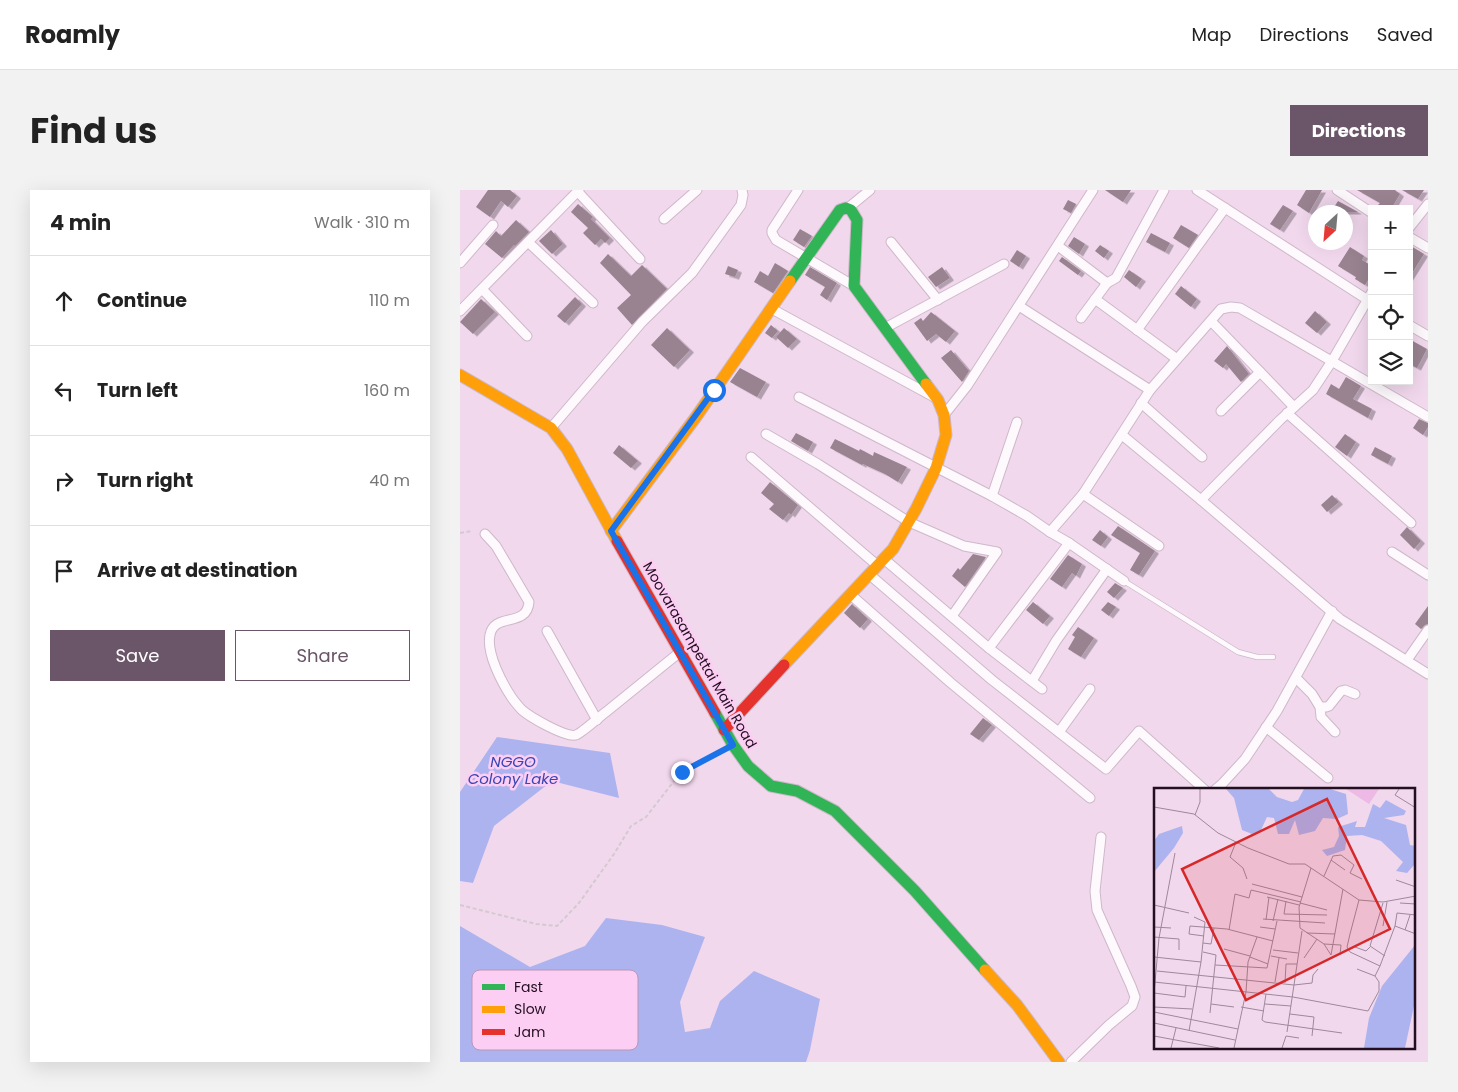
<!DOCTYPE html>
<html lang="en">
<head>
<meta charset="utf-8">
<style>
	:root { --surface:#fff; --page:#f2f2f2; --text:#222; --muted:#767676; --line:#e0e0e0; --accent:#6b5568 }
	body { margin:0; font-family:Poppins,sans-serif; background:var(--page); color:var(--text) }
	.controls { position:absolute; right:15px; top:15px; display:grid; overflow:hidden; border-radius:0px; box-shadow:0 5px 20px #0002 }
	.controls button { width:45px; height:45px; display:grid; place-items:center; padding:0; border:0; border-bottom:1px solid var(--line); background:var(--surface); color:var(--text); font:25px sans-serif }
	.compass { position:absolute; left:848px; top:15px; width:45px; height:45px; border-radius:50%; background:var(--surface); box-shadow:0 5px 20px #0002; rotate:206deg }
	.stop { position:absolute; width:15px; height:15px; margin:-11px; border:4px solid #1a73e8; border-radius:50%; background:#fff }
	.stop.end { background:#1a73e8; border-color:#fff; box-shadow:0 1px 5px #0008 }
	.list { margin:0; padding:0; list-style:none }
	h2 { display:flex; justify-content:space-between; align-items:center; height:65px; margin:0; padding:0 20px; font-size:21px }
	h2 small { font-size:16px; font-weight:400; color:var(--muted) }
	.list li { display:grid; grid-template-columns:32px 1fr auto; gap:15px; align-items:center; box-sizing:border-box; height:90px; padding:0 20px; border-top:1px solid var(--line) }
	.list b { display:block; font-size:19px; white-space:nowrap }
	.list em { font-size:16px; font-style:normal; color:var(--muted) }
	.actions { display:flex; gap:10px; padding:15px 20px }
	.actions a { flex:1; padding:11px 0; border:1px solid var(--accent); border-radius:0px; text-align:center; font-size:18px; color:var(--accent) }
	.actions .main { background:var(--accent); color:#fff }
	.icon { flex:none; width:28px; height:28px; fill:none; stroke:currentColor; stroke-width:2; stroke-linecap:round; stroke-linejoin:round }
	.map { position:relative; flex:none; width:968px; height:872px; overflow:hidden; border-radius:0px }
	header { display:flex; align-items:center; gap:30px; box-sizing:border-box; height:70px; padding:0 25px; background:var(--surface); border-bottom:1px solid var(--line) }
	header strong { font-size:24px }
	nav { display:flex; gap:28px; margin-inline-start:auto; font-size:18px }
	.intro { display:flex; align-items:center; justify-content:space-between; box-sizing:border-box; height:120px; padding:0 30px }
	h1 { margin:0; font-size:35px }
	.button { padding:12px 22px; border-radius:0px; background:var(--accent); color:#fff; font-size:18px; font-weight:700 }
	main { display:flex; gap:30px; padding:0 30px }
	aside { flex:1; background:var(--surface); border-radius:0px; box-shadow:0 5px 20px #0002 }
	.map>svg:first-child { display:block }
	.water { fill:#adb3ef }
	.building { fill:#998391; filter:url(#shadow) }
	.lines { fill:none; stroke-linecap:round; stroke-linejoin:round }
	.lane-casing { stroke:#cdb8c9; stroke-width:6 }
	.street-casing { stroke:#cdb8c9; stroke-width:11 }
	.fast-casing { stroke:#cdb8c9; stroke-width:13 }
	.slow-casing { stroke:#cdb8c9; stroke-width:13 }
	.jam-casing { stroke:#cdb8c9; stroke-width:13 }
	.path { stroke:#d2cad0; stroke-width:2; stroke-dasharray:4 2.5; stroke-linecap:butt }
	.lane { stroke:#fdf9fc; stroke-width:4.5 }
	.street { stroke:#fdf9fc; stroke-width:9 }
	.fast { stroke:#30b455; stroke-width:11 }
	.slow { stroke:#ff9f0a; stroke-width:11 }
	.jam { stroke:#e5322d; stroke-width:11 }
	.route { stroke:#1a73e8; stroke-width:6 }
	.labels { text-anchor:middle; stroke-width:5; stroke-linejoin:round; paint-order:stroke }
	.street-label { font-size:14px; fill:#230f20; stroke:#fccef4 }
	.water-label { font-size:15px; font-style:italic; fill:#3946b3; stroke:#fccef4 }
	.inset-road { fill:none; stroke:#9f889b; stroke-width:1 }
	.view { fill:#d62828; fill-opacity:0.15; stroke:#d62828; stroke-width:2.5 }
	.inset-edge { fill:none; stroke:#230f20; stroke-width:2.5 }
	.key { fill:#fccef4; stroke:#bb95b4; stroke-width:1 }
	.key-label { font-size:14px; fill:#230f20 }
</style>
</head>
<body>
<header>
<strong>Roamly</strong>
<nav><a>Map</a><a>Directions</a><a>Saved</a></nav>
</header>
<div class="intro"><h1>Find us</h1><a class="button">Directions</a></div>
<main>
<aside>
<h2>4 min<small>Walk · 310 m</small></h2>
<ul class="list">
<li><svg class="icon" aria-label="ahead" viewBox="0 0 24 24"><path d="M12 20V5M6 11l6-6 6 6"/></svg><div><b>Continue</b></div><em>110 m</em></li>
<li><svg class="icon" aria-label="left" viewBox="0 0 24 24"><path d="M17 20v-9H6M10 6l-5 5 5 5"/></svg><div><b>Turn left</b></div><em>160 m</em></li>
<li><svg class="icon" aria-label="right" viewBox="0 0 24 24"><path d="M7 20v-9h11M14 6l5 5-5 5"/></svg><div><b>Turn right</b></div><em>40 m</em></li>
<li><svg class="icon" aria-label="arrive" viewBox="0 0 24 24"><path d="M6 21V4h12l-3 4 3 4H6"/></svg><div><b>Arrive at destination</b></div></li>
</ul>
<div class="actions"><a class="main">Save</a><a>Share</a></div>
</aside>
<div class="map">
<svg width="968" height="872" viewBox="0 0 968 872">
	<defs>
		<filter id="shadow"><feDropShadow dx="4" dy="2.5" stdDeviation="0" flood-color="#0004"/></filter>
	</defs>
	<rect width="100%" height="100%" fill="#f2d8ed"/>
	<g class="water">
		<polygon points="37,547 150,563 159,608 92,591 34,636 13,693 0,691 0,602"/>
		<polygon points="146,728 202,735 245,747 220,812 225,842 250,838 260,811 294,781 360,809 350,860 346,872 0,872 0,736 70,777 125,756"/>
	</g>
	<g class="building">
		<polygon points="28,0 50,0 57,6 48,17 41,11 30,27 16,17"/>
		<polygon points="645,0 671,0 663,12"/>
		<polygon points="846,0 862,0 849,23 837,15"/>
		<polygon points="897,0 935,0 940,4 931,19 924,19 918,15 920,13"/>
		<polygon points="942,0 964,0 958,9"/>
		<polygon points="608,10 616,14 611,23 603,19"/>
		<polygon points="878,11 898,22 871,22"/>
		<polygon points="118,14 133,27 131,29 150,48 145,53 141,49 135,55 123,43 128,38 111,22"/>
		<polygon points="823,15 833,21 820,40 810,34"/>
		<polygon points="56,30 69,42 55,56 54,55 42,68 25,54 36,41 41,46"/>
		<polygon points="721,35 738,45 729,58 713,48"/>
		<polygon points="340,39 352,46 344,57 333,50"/>
		<polygon points="91,40 103,54 92,64 79,51"/>
		<polygon points="691,43 710,53 705,62 686,52"/>
		<polygon points="614,47 625,54 619,64 608,56"/>
		<polygon points="640,55 649,61 644,68 635,61"/>
		<polygon points="949,55 964,64 949,88"/>
		<polygon points="890,57 904,66 902,70 912,76 912,84 905,95 895,89 896,87 878,76"/>
		<polygon points="557,60 566,66 559,77 550,71"/>
		<polygon points="148,64 171,86 182,75 207,99 172,135 157,118 171,105 140,73"/>
		<polygon points="602,67 621,81 618,85 599,71"/>
		<polygon points="315,73 328,81 313,103 294,92 300,81 308,86"/>
		<polygon points="268,76 278,80 275,87 265,84"/>
		<polygon points="350,77 377,93 367,110 360,105 365,97 345,85"/>
		<polygon points="482,77 490,88 476,97 468,87"/>
		<polygon points="669,80 682,89 676,97 664,87"/>
		<polygon points="721,96 737,109 731,117 715,104"/>
		<polygon points="115,107 122,114 105,133 97,126"/>
		<polygon points="21,109 35,122 13,144 0,132"/>
		<polygon points="855,121 867,132 857,143 845,133"/>
		<polygon points="471,122 495,141 486,152 476,144 467,151 454,133 461,128 463,131"/>
		<polygon points="311,135 318,141 312,148 305,143"/>
		<polygon points="207,138 230,160 214,177 191,155"/>
		<polygon points="324,138 337,149 328,158 316,147"/>
		<polygon points="949,149 967,159 957,178 949,174"/>
		<polygon points="767,156 789,184 781,192 766,174 763,178 754,171"/>
		<polygon points="491,160 509,181 502,192 481,168"/>
		<polygon points="280,178 306,192 297,207 270,192"/>
		<polygon points="886,187 901,196 893,209 912,219 908,228 866,204 871,194 879,199"/>
		<polygon points="959,229 968,233 968,237 963,245 953,238"/>
		<polygon points="336,243 353,252 348,261 331,251"/>
		<polygon points="885,244 896,252 887,266 875,257"/>
		<polygon points="375,249 399,261 400,259 413,266 414,262 447,277 438,292 425,284 403,274 402,275 370,258"/>
		<polygon points="159,255 178,271 171,278 153,263"/>
		<polygon points="915,257 932,266 928,274 911,265"/>
		<polygon points="310,292 338,315 331,325 329,323 323,330 309,319 314,314 301,303"/>
		<polygon points="872,305 879,312 867,322 861,315"/>
		<polygon points="658,336 695,361 679,385 670,380 680,363 651,345"/>
		<polygon points="947,337 961,351 954,359 940,345"/>
		<polygon points="640,340 648,347 641,356 632,350"/>
		<polygon points="513,364 526,367 505,397 492,386 498,378 500,380"/>
		<polygon points="608,365 622,374 616,386 612,383 602,397 590,389"/>
		<polygon points="655,393 663,398 654,408 647,402"/>
		<polygon points="573,412 590,426 583,434 566,420"/>
		<polygon points="648,412 656,417 649,426 641,420"/>
		<polygon points="392,414 408,429 400,438 384,423"/>
		<polygon points="968,416 968,434 965,435 961,439 955,434"/>
		<polygon points="618,437 634,448 621,467 608,459 615,447 612,445"/>
		<polygon points="523,528 532,535 519,550 510,544"/>
	</g>
	<g class="lines">
		<g class="lane-casing">
			<polyline id="lane" points="664,391 778,462 797,467 813,467"/>
		</g>
		<g class="street-casing">
			<g id="street">
				<polyline points="338,0 312,40 312,43 316,50 394,96"/>
				<polyline points="737,0 911,112"/>
				<polyline points="877,0 912,23"/>
				<polyline points="118,2 180,69"/>
				<polyline points="388,18 410,0"/>
				<polyline points="204,29 237,0"/>
				<polyline points="949,38 968,14"/>
				<polyline points="949,47 968,58"/>
				<polyline points="68,52 133,113"/>
				<polyline points="431,52 478,110"/>
				<polyline points="598,56 647,93 656,88 704,0"/>
				<polyline points="0,73 33,35"/>
				<polyline points="22,99 67,146"/>
				<polyline points="635,109 717,169"/>
				<polyline points="559,116 690,200"/>
				<polyline points="312,119 474,207"/>
				<polyline points="0,121 119,0"/>
				<polyline points="621,128 647,93"/>
				<polyline points="751,131 834,217"/>
				<polyline points="949,135 968,146"/>
				<polyline points="425,138 544,74"/>
				<polyline points="677,140 765,18"/>
				<polyline points="339,207 532,306 567,326 590,342 609,353 664,391"/>
				<polyline points="681,213 742,267"/>
				<polyline points="761,221 800,182"/>
				<polyline points="827,223 951,333"/>
				<polyline points="484,225 507,196 633,0"/>
				<polyline points="91,238 182,132 232,83 281,15 283,5 282,0"/>
				<polyline points="306,244 358,274 449,332 504,356 537,362 492,426"/>
				<polyline points="662,245 741,310 880,429 968,484"/>
				<polyline points="291,267 418,376"/>
				<polyline points="623,304 699,356"/>
				<polyline points="532,306 557,232"/>
				<polyline points="741,310 820,230 853,200 872,171 912,102"/>
				<polyline points="590,342 623,304 690,200 761,119 771,117 780,118 968,227"/>
				<path d="M25,344l11,12 33,56c-2,26 -35,10 -39,33 -4,18 12,48 22,63 3,4 6,8 10,12 8,7 44,28 54,25 7,-3 23,-18 30,-23 25,-20 49,-40 74,-60"/>
				<polyline points="932,362 968,385"/>
				<polyline points="424,369 530,459 582,499"/>
				<polyline points="410,385 532,490 646,579 679,541 745,600"/>
				<polyline points="391,405 491,493 630,608"/>
				<polyline points="87,441 137,530"/>
				<polyline points="529,458 609,353"/>
				<polyline points="947,470 968,440"/>
				<polyline points="836,488 852,504 860,517 861,527 875,542"/>
				<polyline points="572,491 596,451 647,379"/>
				<polyline points="860,517 866,517 869,516 881,501 885,500 895,504"/>
				<polyline points="806,537 868,588"/>
				<polyline points="599,542 630,499"/>
				<polyline points="755,600 762,594 785,569 817,521 872,421"/>
				<polyline points="611,872 649,835 672,816 675,807 671,796 637,720 635,701 641,647"/>
			</g>
		</g>
		<g class="fast-casing">
			<g id="fast">
				<polyline points="330,91 380,20 386,18 391,20 397,30 394,96 466,194"/>
				<polyline points="255,523 273,555 288,576 311,596 337,601 375,621 455,701 525,780"/>
			</g>
		</g>
		<g class="slow-casing">
			<g id="slow">
				<polyline points="0,185 91,238 107,259 157,351"/>
				<polyline points="151,341 236,227 330,91"/>
				<polyline points="324,475 433,359 456,319 476,278 486,245 484,225 478,210 466,194"/>
				<polyline points="525,780 557,815 599,872"/>
			</g>
		</g>
		<g class="jam-casing">
			<g id="jam">
				<polyline points="157,351 255,523"/>
				<polyline points="264,540 324,475"/>
			</g>
		</g>
		<g class="path">
			<polyline points="0,343 12,341"/>
			<polyline points="0,715 76,734 97,736 119,713 154,664 171,636 186,627 221,582 264,560"/>
		</g>
		<use href="#lane" class="lane"/>
		<use href="#street" class="street"/>
		<use href="#fast" class="fast"/>
		<use href="#slow" class="slow"/>
		<use href="#jam" class="jam"/>
	</g>
	<g class="lines">
		<polyline class="route" points="222,582 273,555 151,341 254,200"/>
	</g>
	<g class="labels">
		<g class="street-label">
			<text transform="translate(240 465) rotate(60)" y="5">Moovarasampettai Main Road</text>
		</g>
		<g class="water-label">
			<text x="53" y="577">NGGO<tspan x="53" dy="17">Colony Lake</tspan></text>
		</g>
	</g>
	<g transform="translate(694 598)">
		<rect width="261" height="261" fill="#f2d8ed"/>
		<path d="M192,1h33l-10,15z" fill="#ecbae4"/>
		<path d="M72,1h43l8,8 15,5 6,-2 6,-11h26l16,5 2,20 -11,5 -14,-1 -8,13 -16,4 -4,-15 -6,14h-11l-4,-16 -7,-1 -6,13 -9,4 -10,-4 -8,-32zM232,12l20,11 -2,4 -20,3 22,7 4,20 6,1 -1,18 -8,9 -11,-2 7,-9 -22,-21 -19,-6 -15,1 -2,14 -18,6 -5,-6 12,-3 5,-11 -1,-9 19,-6 -2,6h10l8,-23 7,4zM28,38l1,7 -9,15 -20,24v-31l5,-7zM261,157v56l-10,47h-41l5,-30 13,-32z" fill="#adb3ef"/>
		<path class="inset-road" d="M245,1l-4,6 21,13M0,19l40,7 24,19 30,15 41,16h16l54,36 24,2 33,-6M41,27l5,-13v-13M82,54l-6,15 13,11 4,11M177,72l14,10M157,80l-12,39 1,21 24,16 7,11 12,-66M170,88l9,-20 8,-1 13,10 -4,8 12,6M242,92l20,7M98,96l50,13M113,109l32,8M205,112l-9,34 -3,13 3,5 30,14 15,-40M132,113l-2,13 43,1M146,115l27,7M229,115l-13,43 15,10M246,115l16,1M0,117l35,8M262,127l-19,-2 -2,13 21,8M40,129l11,5 -4,40M109,131l62,4M112,132l3,-23M119,133l5,-22M229,138l4,-24M0,139l17,1M106,139l15,2M75,142l6,-36 14,4 2,-8 50,12M251,142l5,-15M153,145l28,1M50,148l-15,-2 1,-8 37,3 46,12M0,149l25,2v11M49,155l8,1 3,-16M170,156l17,1 -1,10M201,159l11,4 4,-4M70,161l26,7M119,162l25,3M49,164l13,3 -6,58M117,168l16,3M0,169l47,5 -12,69M96,169l18,7M150,170l13,-19M61,177l52,3 10,-47M203,181l18,7 5,-10M3,183l137,14M0,194l139,15 75,14 11,-20v-9l-4,-6M121,194l4,-24M131,195l1,-19h11M140,197l18,-2 1,-8 5,-6M0,205l5,-55 16,-85M0,205l31,4 1,-11M112,206l-4,26 3,2 77,11M57,216l23,3M111,216l26,2M0,219l38,2M87,219l23,4M0,224l84,17M136,226l24,3 -2,19M0,235l81,17M133,244l15,-101M0,248l65,12M17,260l5,-20M80,260l12,-56 2,-30 9,-25M128,260l4,-12 13,2"/>
		<path class="view" d="M173,11l63,130 -144,71 -64,-131z"/>
		<rect width="261" height="261" class="inset-edge"/>
	</g>
	<rect x="12" y="780" width="166" height="80" rx="8" class="key"/>
	<rect x="22" y="794" width="23" height="6" fill="#30b455"/>
	<rect x="22" y="816" width="23" height="7" fill="#ff9f0a"/>
	<rect x="22" y="839" width="23" height="6" fill="#e5322d"/>
	<g class="key-label">
		<text x="54" y="802">Fast</text>
		<text x="54" y="824">Slow</text>
		<text x="54" y="847">Jam</text>
	</g>
</svg>
<div class="controls">
<button>+</button>
<button>−</button>
<button><svg class="icon" aria-label="locate" viewBox="0 0 24 24"><circle cx="12" cy="12" r="6"/><path d="M12 2v4M12 18v4M2 12h4M18 12h4"/></svg></button>
<button><svg class="icon" aria-label="layers" viewBox="0 0 24 24"><path d="M12 4l9 5-9 5-9-5zM3 14l9 5 9-5"/></svg></button>
</div>
<svg class="compass" viewBox="-18 -18 36 36"><path d="M0-13l5 13h-10z" fill="#e53935"/><path d="M0 13l5-13h-10z" fill="#767676"/></svg>
<div class="stop" style="left:254px;top:200px"></div>
<div class="stop end" style="left:222px;top:582px"></div>
</div>
</main>
</body>
</html>
